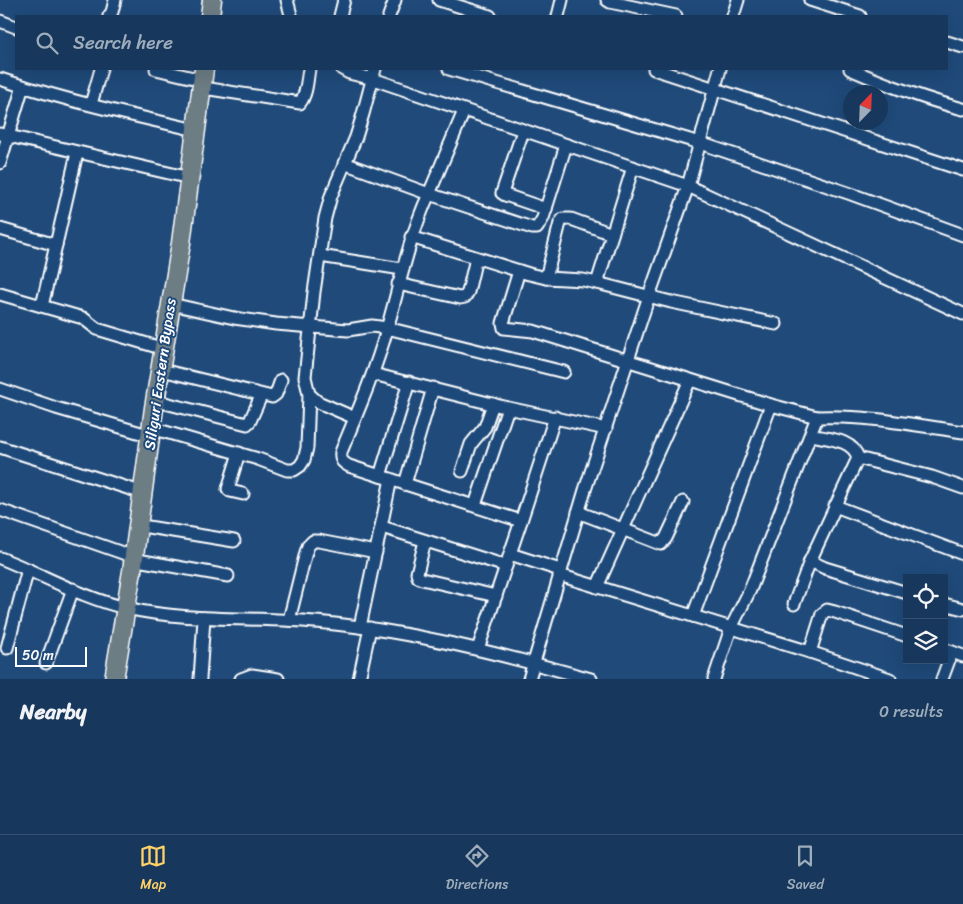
<!DOCTYPE html>
<html lang="en">
<head>
<meta charset="utf-8">
<style>
	:root { --surface:#17385c; --page:#244365; --text:#f1f3f6; --muted:#9eacbb; --line:#365272; --accent:#ffd166 }
	body { margin:0; font-family:Sriracha,sans-serif; background:var(--page); color:var(--text) }
	.controls { position:absolute; right:15px; bottom:15px; display:grid; overflow:hidden; border-radius:0px; box-shadow:0 5px 20px #0002 }
	.controls button { width:45px; height:45px; display:grid; place-items:center; padding:0; border:0; border-bottom:1px solid var(--line); background:var(--surface); color:var(--text); font:25px sans-serif }
	.compass { position:absolute; left:843px; top:85px; width:45px; height:45px; border-radius:50%; background:var(--surface); box-shadow:0 5px 20px #0002; rotate:23deg }
	.scale { position:absolute; left:15px; bottom:12px; width:72px; box-sizing:border-box; padding-left:5px; border:2px solid #fff; border-top:0; font-size:14px; line-height:18px; white-space:nowrap; color:#fff; -webkit-text-stroke:4px #1f4a7a; paint-order:stroke }
	.list { margin:0; padding:0; list-style:none }
	h2 { display:flex; justify-content:space-between; align-items:center; height:65px; margin:0; padding:0 20px; font-size:21px }
	h2 small { font-size:16px; font-weight:400; color:var(--muted) }
	.icon { flex:none; width:28px; height:28px; fill:none; stroke:currentColor; stroke-width:2; stroke-linecap:round; stroke-linejoin:round }
	.map { position:relative; flex:none; width:963px; height:679px; overflow:hidden }
	.search { position:absolute; background:var(--surface); box-shadow:0 5px 20px #0002; left:15px; right:15px; top:15px; height:55px; display:flex; align-items:center; gap:12px; box-sizing:border-box; padding:0 18px; border-radius:0px; color:var(--muted); font-size:19px }
	.sheet { height:155px; background:var(--surface) }
	nav { display:flex; justify-content:space-around; align-items:center; box-sizing:border-box; height:70px; border-top:1px solid var(--line); background:var(--surface); font-size:14px; color:var(--muted) }
	nav a { display:grid; justify-items:center; gap:2px }
	nav .on { color:var(--accent) }
	.map>svg:first-child { display:block }
	.lines { fill:none; stroke-linecap:round; stroke-linejoin:round }
	.minor-casing { stroke:#fff; stroke-width:15 }
	.primary-casing { stroke:#fff; stroke-width:21 }
	.minor { stroke:#1f4a7a; stroke-width:11 }
	.primary { stroke:#6d7d84; stroke-width:18 }
	.labels { text-anchor:middle; stroke-width:4; stroke-linejoin:round; paint-order:stroke }
	.street-label { font-size:15px; fill:#fff; stroke:#1f4a7a }
</style>
</head>
<body>
<div class="map">
<svg width="963" height="679" viewBox="0 0 963 679">
	<rect width="100%" height="100%" fill="#1f4a7a"/>
	<filter id="ink" filterUnits="userSpaceOnUse"><feTurbulence type="fractalNoise" baseFrequency=".02" numOctaves="2"/><feDisplacementMap in="SourceGraphic" scale="10" xChannelSelector="R" yChannelSelector="G"/><feConvolveMatrix kernelMatrix="1 2 1 2 8 2 1 2 1" color-interpolation-filters="sRGB"/></filter>
	<g filter="url(#ink)">
		<g class="lines">
			<g class="minor-casing">
				<g id="minor">
					<polyline points="287,0 291,15"/>
					<polyline points="439,0 490,16"/>
					<polyline points="607,0 610,2 676,16"/>
					<polyline points="810,0 860,16"/>
					<polyline points="109,16 112,12 115,0"/>
					<polyline points="340,16 344,0"/>
					<polyline points="389,16 395,0"/>
					<polyline points="558,16 562,0"/>
					<polyline points="733,16 738,0"/>
					<polyline points="0,21 16,27"/>
					<polyline points="947,42 963,47"/>
					<polyline points="156,69 202,80"/>
					<polyline points="342,69 349,73 373,79 688,186 963,314"/>
					<polyline points="449,69 700,143 851,194 963,235"/>
					<polyline points="654,69 963,170"/>
					<path d="M850,69c37,16 74,30 113,40"/>
					<path d="M0,79c64,21 130,36 196,51"/>
					<path d="M210,89l90,14c7,-9 7,-23 9,-34"/>
					<polyline points="91,104 101,69"/>
					<polyline points="523,131 502,193 505,195 546,209"/>
					<polyline points="0,134 190,178"/>
					<polyline points="0,163 23,86"/>
					<polyline points="344,163 429,194 464,111"/>
					<polyline points="0,229 56,245"/>
					<polyline points="411,237 529,274 546,278 583,280 597,283 671,302 776,324"/>
					<polyline points="320,256 402,269"/>
					<polyline points="519,271 503,323 504,328 533,331 771,405 817,417 750,590 731,628 714,679"/>
					<polyline points="546,278 560,223 563,219 571,219 612,234"/>
					<polyline points="597,283 633,167"/>
					<polyline points="398,284 460,298 465,297 468,292 476,258"/>
					<polyline points="0,294 83,318 97,329 164,349"/>
					<polyline points="42,306 77,153"/>
					<polyline points="180,306 234,318 276,324 348,330 372,326 387,328 564,372"/>
					<polyline points="170,372 272,397 276,394 281,380"/>
					<polyline points="373,374 508,408 606,429"/>
					<polyline points="0,389 56,408 151,436"/>
					<polyline points="165,403 247,424 250,421 261,396"/>
					<path d="M817,417c49,-2 98,8 146,15"/>
					<polyline points="355,418 318,402 309,394 305,377 314,292 325,218 331,196 356,137 363,114 375,69"/>
					<polyline points="162,431 258,459 287,470 294,470 300,466 304,460 307,448 309,394"/>
					<path d="M811,435c17,4 42,4 47,23l74,19 31,11"/>
					<polyline points="0,447 143,493"/>
					<polyline points="239,453 228,489 230,491 243,494"/>
					<polyline points="858,458 810,561 825,568 907,593"/>
					<polyline points="462,471 471,444 485,427 493,404"/>
					<polyline points="380,476 409,382"/>
					<polyline points="405,484 433,388"/>
					<polyline points="475,505 508,408"/>
					<polyline points="835,506 963,554"/>
					<polyline points="0,510 134,557"/>
					<polyline points="578,512 661,544 666,538 683,502"/>
					<polyline points="521,521 555,417"/>
					<polyline points="148,527 234,541"/>
					<polyline points="382,527 506,566"/>
					<polyline points="425,541 417,573 418,577 422,579 496,596"/>
					<polyline points="510,554 560,570"/>
					<path d="M0,558c42,16 82,40 126,50 66,15 133,8 200,15 90,9 178,32 265,56"/>
					<polyline points="143,561 228,576"/>
					<polyline points="559,575 810,652 890,679"/>
					<polyline points="597,587 690,380"/>
					<polyline points="794,604 810,561"/>
					<polyline points="944,604 963,609"/>
					<polyline points="693,616 771,405"/>
					<polyline points="289,620 306,552 308,546 313,541 319,541 376,552"/>
					<polyline points="360,627 391,479"/>
					<polyline points="7,648 28,569"/>
					<path d="M478,649l43,-128 -172,-55c-7,-4 -9,-6 -8,-14 17,-41 34,-80 46,-123 13,-46 22,-91 42,-135l103,34h5l6,-10 23,-73"/>
					<polyline points="944,649 963,656"/>
					<polyline points="810,652 822,614 827,610 835,612 907,636"/>
					<polyline points="46,663 73,589"/>
					<polyline points="200,679 204,618"/>
					<polyline points="241,679 252,675 278,679"/>
					<polyline points="359,679 370,628"/>
					<polyline points="529,679 585,490 649,296 688,186 720,69"/>
					<polyline points="942,679 952,652"/>
				</g>
			</g>
			<g class="primary-casing">
				<g id="primary">
					<polyline points="210,16 212,0"/>
					<polyline points="114,679 132,571 154,408 181,243 204,69"/>
				</g>
			</g>
			<use href="#minor" class="minor"/>
			<use href="#primary" class="primary"/>
		</g>
	</g>
	<g class="labels">
		<g class="street-label">
			<text transform="translate(160 374) rotate(-82)" y="5">Siliguri Eastern Bypass</text>
		</g>
	</g>
</svg>
<div class="controls">
<button><svg class="icon" aria-label="locate" viewBox="0 0 24 24"><circle cx="12" cy="12" r="6"/><path d="M12 2v4M12 18v4M2 12h4M18 12h4"/></svg></button>
<button><svg class="icon" aria-label="layers" viewBox="0 0 24 24"><path d="M12 4l9 5-9 5-9-5zM3 14l9 5 9-5"/></svg></button>
</div>
<svg class="compass" viewBox="-18 -18 36 36"><path d="M0-13l5 13h-10z" fill="#e53935"/><path d="M0 13l5-13h-10z" fill="#9eacbb"/></svg>
<div class="scale">50 m</div>
<div class="search"><svg class="icon" aria-label="search" viewBox="0 0 24 24"><circle cx="10" cy="10" r="6"/><path d="M15 15l6 6"/></svg>Search here</div>
</div>
<section class="sheet">
<h2>Nearby<small>0 results</small></h2>
<ul class="list">
</ul>
</section>
<nav>
<a class="on"><svg class="icon" aria-label="map" viewBox="0 0 24 24"><path d="M3 6l6-2 6 2 6-2v14l-6 2-6-2-6 2zM9 4v14M15 6v14"/></svg>Map</a>
<a><svg class="icon" aria-label="directions" viewBox="0 0 24 24"><path d="M12 3l9 9-9 9-9-9zM9 14v-3h6M13 9l2 2-2 2"/></svg>Directions</a>
<a><svg class="icon" aria-label="saved" viewBox="0 0 24 24"><path d="M7 4h10v16l-5-4-5 4z"/></svg>Saved</a>
</nav>
</body>
</html>
